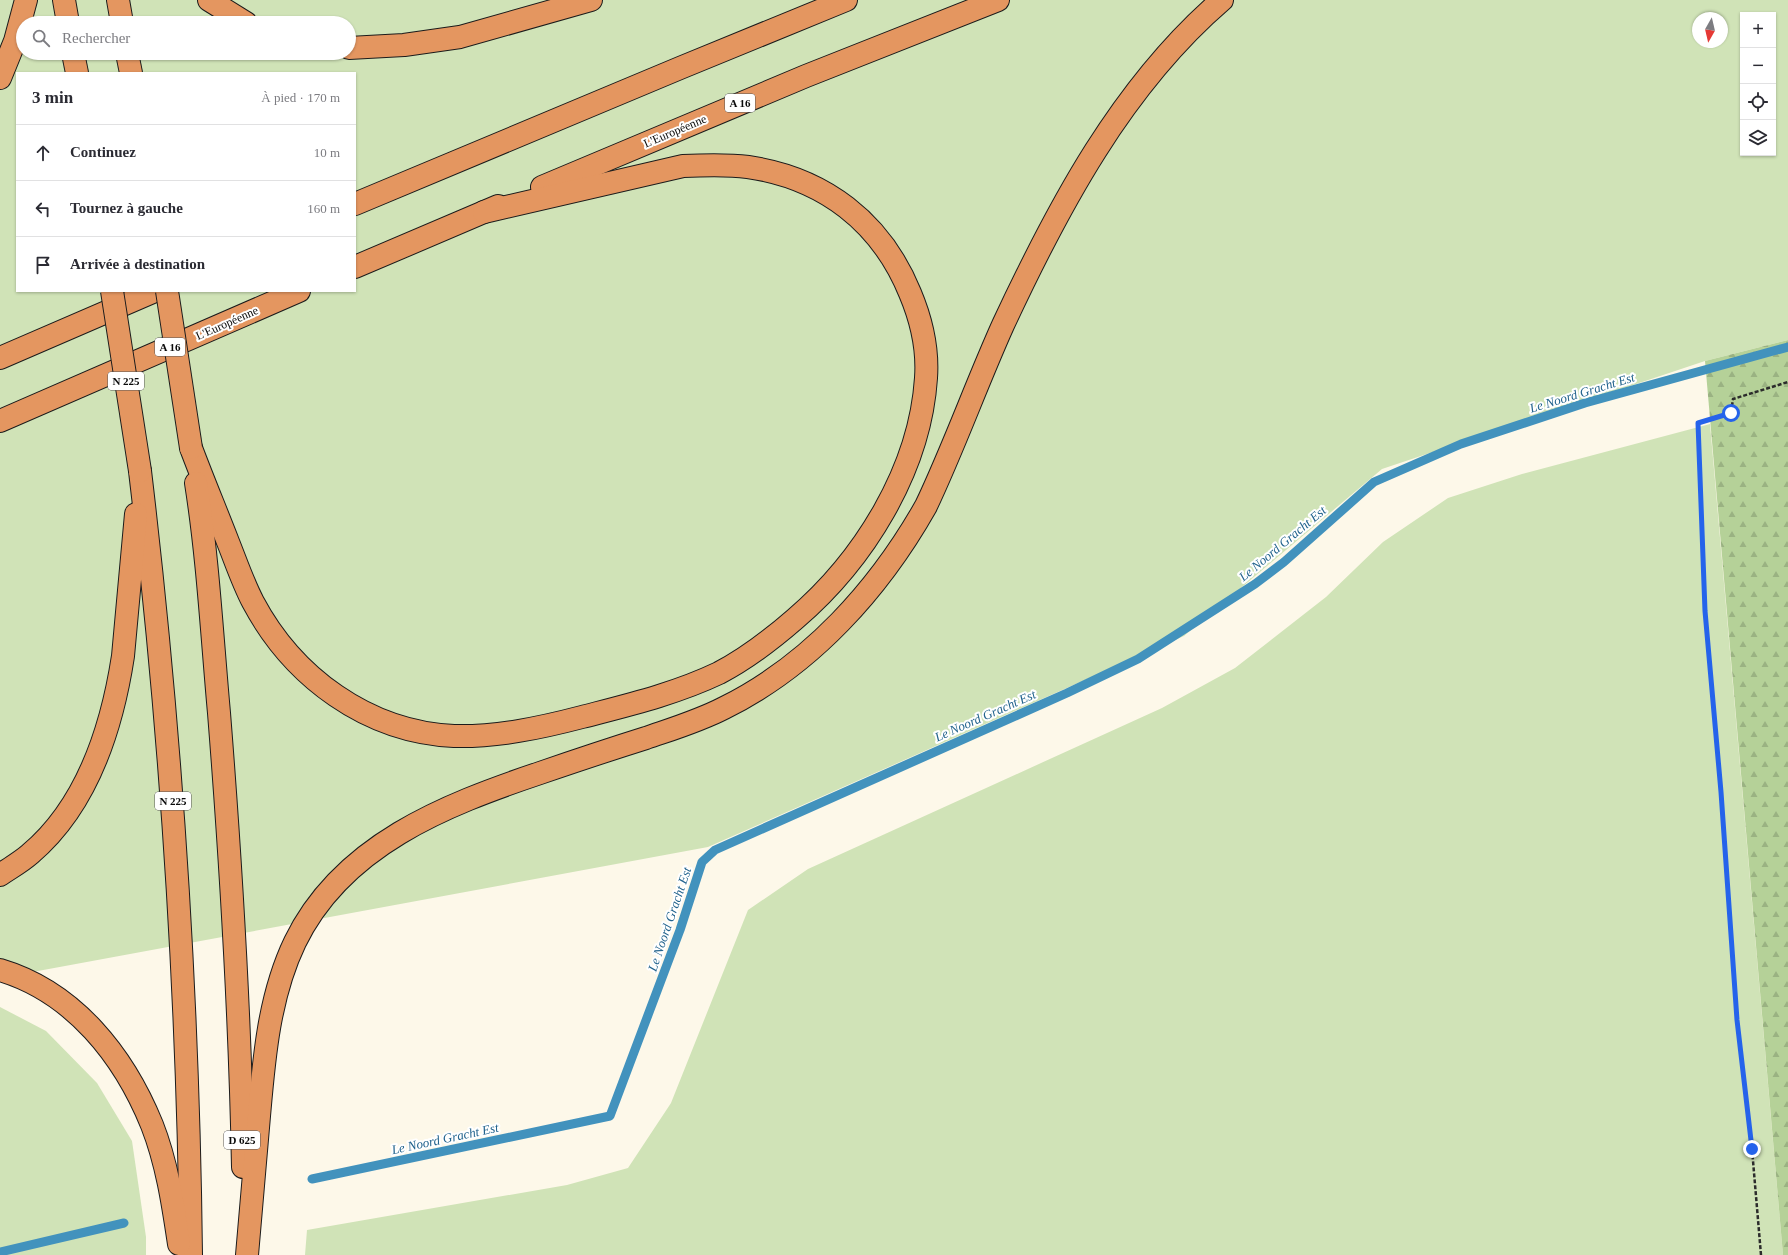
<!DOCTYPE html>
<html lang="fr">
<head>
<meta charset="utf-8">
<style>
	:root { --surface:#fff; --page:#f2f2f3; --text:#2b2b33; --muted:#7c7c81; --line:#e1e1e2 }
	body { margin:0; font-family:Georgia,serif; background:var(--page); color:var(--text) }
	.controls { position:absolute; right:12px; top:12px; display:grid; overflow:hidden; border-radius:0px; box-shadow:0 1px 3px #0004 }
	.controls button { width:36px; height:36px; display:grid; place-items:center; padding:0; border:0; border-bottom:1px solid var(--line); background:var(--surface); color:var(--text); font:20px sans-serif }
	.compass { position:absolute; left:1692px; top:12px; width:36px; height:36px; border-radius:50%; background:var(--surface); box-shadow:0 1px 3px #0004; rotate:188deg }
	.stop { position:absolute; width:12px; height:12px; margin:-9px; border:3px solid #2563eb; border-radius:50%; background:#fff }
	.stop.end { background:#2563eb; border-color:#fff; box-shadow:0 1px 4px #0008 }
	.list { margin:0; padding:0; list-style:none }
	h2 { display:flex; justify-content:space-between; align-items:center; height:52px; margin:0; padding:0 16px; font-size:17px }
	h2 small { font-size:13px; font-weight:400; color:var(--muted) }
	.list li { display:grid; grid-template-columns:26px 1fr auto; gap:12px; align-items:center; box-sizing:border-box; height:56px; padding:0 16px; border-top:1px solid var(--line) }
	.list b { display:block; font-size:15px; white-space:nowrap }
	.list em { font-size:13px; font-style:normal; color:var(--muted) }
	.icon { flex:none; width:22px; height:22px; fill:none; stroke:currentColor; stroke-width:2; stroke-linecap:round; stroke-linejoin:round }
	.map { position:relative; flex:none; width:1788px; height:1255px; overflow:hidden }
	.search { position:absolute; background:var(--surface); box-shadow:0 1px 3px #0004; left:16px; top:16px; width:340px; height:44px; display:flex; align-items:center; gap:10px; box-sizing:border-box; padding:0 14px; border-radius:22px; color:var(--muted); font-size:15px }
	.panel { position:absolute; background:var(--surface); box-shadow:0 1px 3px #0004; left:16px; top:72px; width:340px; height:220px; border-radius:0px }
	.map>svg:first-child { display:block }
	.green { fill:#d0e3b7; fill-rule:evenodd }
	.forest { fill:url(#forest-firs) }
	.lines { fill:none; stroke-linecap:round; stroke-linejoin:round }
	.stream { stroke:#4292bd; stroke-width:9 }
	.highway-casing { stroke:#1b1b1b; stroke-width:24 }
	.path { stroke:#2c2c2c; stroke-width:2.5; stroke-dasharray:4 2; stroke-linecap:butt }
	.highway { stroke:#e49660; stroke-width:22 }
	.highway-bridge-casing { stroke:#1b1b1b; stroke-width:24; stroke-linecap:butt }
	.highway-bridge { stroke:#e49660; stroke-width:22 }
	.route { stroke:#2563eb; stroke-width:5 }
	.labels { text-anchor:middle; stroke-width:4; stroke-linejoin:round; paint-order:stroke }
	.shield { fill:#fff; stroke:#545454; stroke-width:1 }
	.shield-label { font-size:11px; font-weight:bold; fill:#0a0a0a }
	.street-label { font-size:12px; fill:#0a0a0a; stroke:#fff }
	.water-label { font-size:13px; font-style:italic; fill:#22638d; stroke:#fff }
</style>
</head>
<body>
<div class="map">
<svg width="1788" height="1255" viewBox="0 0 1788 1255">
	<defs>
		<pattern id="forest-firs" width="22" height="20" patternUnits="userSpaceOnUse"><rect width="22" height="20" fill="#b5d198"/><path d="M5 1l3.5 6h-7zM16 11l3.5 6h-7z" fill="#9ab282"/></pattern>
	</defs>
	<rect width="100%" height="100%" fill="#fdf8e9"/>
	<g class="green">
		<path d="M0,0h1788v340l-83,21 -323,108 -198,167 -476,211 -708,131zM1743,15h30v138h-30zM1698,18h24v24h-24zM23,23h326v30h-326zM17,73h338v218h-338z"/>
		<polygon points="1710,424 1783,1255 305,1255 307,1230 567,1185 628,1168 671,1103 748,910 808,869 1162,708 1235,668 1326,597 1383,542 1448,498 1522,474"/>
		<polygon points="0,1007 46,1031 97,1083 132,1141 146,1237 146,1255 0,1255"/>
	</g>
	<polygon class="forest" points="1788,340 1788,1255 1783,1255 1705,361"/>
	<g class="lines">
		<g class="stream">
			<polyline points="312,1179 610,1116 680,930 702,862 715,850 1067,693 1138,659 1255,584 1284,562 1374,482 1461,444 1585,403 1788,347"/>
			<polyline points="0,1252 124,1223"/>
		</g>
		<g class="highway-casing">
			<g id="highway">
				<polyline points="64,0 68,23"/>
				<polyline points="118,0 122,23"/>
				<polyline points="209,0 246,23"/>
				<polyline points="349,48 404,45 460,37 591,0"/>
				<polyline points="73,53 77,73"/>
				<polyline points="127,53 131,73"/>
				<polyline points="0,78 15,41 26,0"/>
				<polyline points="542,187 806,76 998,0"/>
				<polyline points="355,204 680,68 846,0"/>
				<polyline points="355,267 498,206"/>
				<polyline points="0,358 155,291"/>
				<polyline points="0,421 299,291"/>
				<path d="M191,448c12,32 25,63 37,94 8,20 15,41 25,60 40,75 114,130 201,134 43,1 86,-8 128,-19 46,-12 93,-23 137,-44 27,-14 53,-34 76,-54 69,-59 125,-149 131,-241 2,-28 -5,-59 -16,-85 -29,-71 -86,-115 -162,-126 -22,-3 -44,-2 -65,-1l-199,46"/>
				<path d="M140,471c31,260 48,522 51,784"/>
				<path d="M196,483c12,76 16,153 23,230 12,151 21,302 24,454"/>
				<path d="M0,875c10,-7 21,-13 30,-21 58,-49 82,-126 93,-198l13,-142"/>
				<path d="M0,970c74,22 124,86 152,155 15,38 21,79 27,119"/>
				<path d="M247,1255c4,-46 8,-93 12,-139 5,-58 10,-120 36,-174 47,-97 150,-137 245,-169 35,-12 71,-24 106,-35 26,-9 53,-17 78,-30 87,-43 155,-119 202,-202 28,-59 50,-121 77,-181 55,-118 119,-239 219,-325"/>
			</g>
		</g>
		<polyline class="path" points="1761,1255 1752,1149 1737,1020 1721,792 1705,611 1698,423 1731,413 1733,399 1788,382"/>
		<use href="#highway" class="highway"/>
		<g class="highway-bridge-casing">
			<g id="highway-bridge">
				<polyline points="112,291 140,471"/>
				<polyline points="167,291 191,448"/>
			</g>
		</g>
		<use href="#highway-bridge" class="highway-bridge"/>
	</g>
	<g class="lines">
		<polyline class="route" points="1731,413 1698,423 1705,611 1721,792 1737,1020 1752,1149"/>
	</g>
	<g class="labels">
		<g class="shield">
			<rect x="725" y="94" width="30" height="18" rx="3"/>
			<rect x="155" y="338" width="30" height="18" rx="3"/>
			<rect x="108" y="372" width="36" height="18" rx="3"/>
			<rect x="155" y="792" width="36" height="18" rx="3"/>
			<rect x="224" y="1131" width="36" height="18" rx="3"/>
		</g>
		<g class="shield-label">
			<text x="740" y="107">A 16</text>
			<text x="170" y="351">A 16</text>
			<text x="126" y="385">N 225</text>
			<text x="173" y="805">N 225</text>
			<text x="242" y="1144">D 625</text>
		</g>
		<g class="street-label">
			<text transform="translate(675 131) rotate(-23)" y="4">L'Européenne</text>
			<text transform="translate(227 323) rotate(-24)" y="4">L'Européenne</text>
		</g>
		<g class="water-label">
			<text transform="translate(1582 392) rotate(-17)" y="5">Le Noord Gracht Est</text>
			<text transform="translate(1282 543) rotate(-40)" y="5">Le Noord Gracht Est</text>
			<text transform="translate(985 715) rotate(-24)" y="5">Le Noord Gracht Est</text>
			<text transform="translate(669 919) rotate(-71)" y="5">Le Noord Gracht Est</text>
			<text transform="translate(445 1138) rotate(-12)" y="5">Le Noord Gracht Est</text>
		</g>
	</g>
</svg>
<div class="controls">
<button>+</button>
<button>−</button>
<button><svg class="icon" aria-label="locate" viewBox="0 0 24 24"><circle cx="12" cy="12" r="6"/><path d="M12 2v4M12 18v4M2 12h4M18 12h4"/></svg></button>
<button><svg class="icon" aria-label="layers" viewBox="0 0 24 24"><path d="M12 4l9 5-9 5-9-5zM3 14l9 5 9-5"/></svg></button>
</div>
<svg class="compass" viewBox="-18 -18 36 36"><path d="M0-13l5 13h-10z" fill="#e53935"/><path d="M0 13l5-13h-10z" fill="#7c7c81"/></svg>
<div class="stop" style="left:1731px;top:413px"></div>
<div class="stop end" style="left:1752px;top:1149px"></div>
<div class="search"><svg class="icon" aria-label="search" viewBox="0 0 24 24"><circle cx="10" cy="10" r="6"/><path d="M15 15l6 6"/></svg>Rechercher</div>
<section class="panel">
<h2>3 min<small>À pied · 170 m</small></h2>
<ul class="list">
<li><svg class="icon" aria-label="ahead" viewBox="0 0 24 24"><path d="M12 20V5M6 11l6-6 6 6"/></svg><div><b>Continuez</b></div><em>10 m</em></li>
<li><svg class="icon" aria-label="left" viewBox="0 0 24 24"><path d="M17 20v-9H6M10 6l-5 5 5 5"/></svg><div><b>Tournez à gauche</b></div><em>160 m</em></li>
<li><svg class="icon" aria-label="arrive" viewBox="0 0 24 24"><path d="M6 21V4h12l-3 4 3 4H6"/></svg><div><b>Arrivée à destination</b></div></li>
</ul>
</section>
</div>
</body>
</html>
